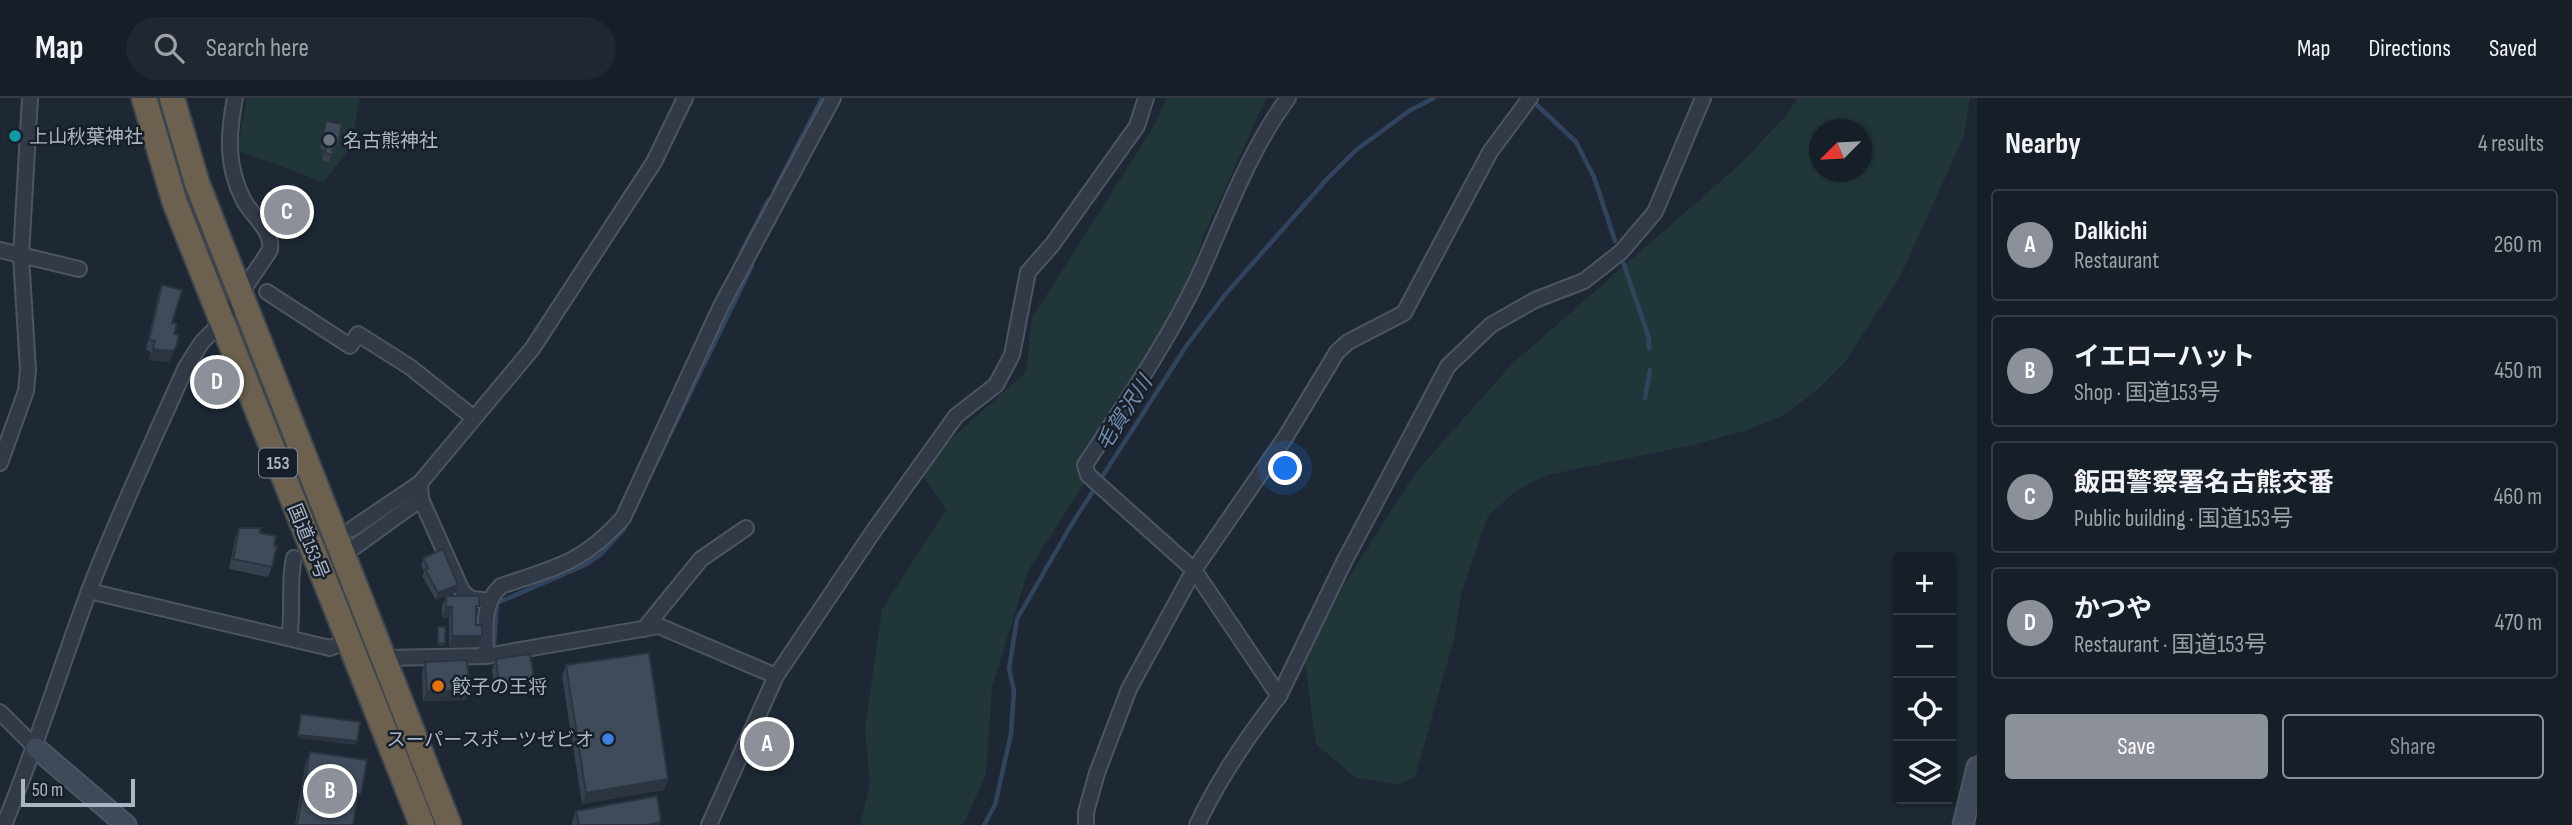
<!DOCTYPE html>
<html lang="en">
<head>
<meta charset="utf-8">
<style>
	:root { --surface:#161e28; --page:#1f2730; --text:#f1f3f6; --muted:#9ea2a8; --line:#353c45; --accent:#8c9099 }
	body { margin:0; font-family:"Sofia Sans Condensed","Noto Sans JP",sans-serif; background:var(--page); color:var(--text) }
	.controls { position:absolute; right:21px; bottom:21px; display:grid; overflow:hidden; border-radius:7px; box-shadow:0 2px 5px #0004 }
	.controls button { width:63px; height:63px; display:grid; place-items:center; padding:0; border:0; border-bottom:2px solid var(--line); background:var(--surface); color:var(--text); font:35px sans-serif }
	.compass { position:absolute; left:1809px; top:21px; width:63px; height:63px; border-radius:50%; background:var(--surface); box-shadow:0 2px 5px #0004; rotate:246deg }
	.scale { position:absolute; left:21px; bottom:18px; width:114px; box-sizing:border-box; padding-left:7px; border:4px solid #abb5c4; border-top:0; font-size:19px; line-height:24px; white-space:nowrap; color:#abb5c4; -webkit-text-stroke:5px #171f2a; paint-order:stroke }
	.you { position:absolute; left:1286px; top:371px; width:24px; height:24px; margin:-18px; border:5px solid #fff; border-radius:50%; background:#1a73e8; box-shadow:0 0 0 10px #1a73e833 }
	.badge { display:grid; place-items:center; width:46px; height:46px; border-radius:50%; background:var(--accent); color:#fff; font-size:23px; font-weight:700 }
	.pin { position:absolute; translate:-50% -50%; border:4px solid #fff; box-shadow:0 2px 7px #0006 }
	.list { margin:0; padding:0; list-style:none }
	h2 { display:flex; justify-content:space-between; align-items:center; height:91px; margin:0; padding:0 28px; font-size:30px }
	h2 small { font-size:23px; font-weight:400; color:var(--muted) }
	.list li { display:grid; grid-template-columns:46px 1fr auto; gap:21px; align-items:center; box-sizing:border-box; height:112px; margin:0 14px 14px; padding:0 14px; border:2px solid var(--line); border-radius:7px }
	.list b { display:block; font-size:26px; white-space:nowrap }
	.list p { margin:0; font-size:23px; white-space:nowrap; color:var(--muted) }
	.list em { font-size:23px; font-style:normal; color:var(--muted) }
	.actions { display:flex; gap:14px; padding:21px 28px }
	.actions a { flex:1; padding:16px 0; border:2px solid var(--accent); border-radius:7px; text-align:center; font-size:24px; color:var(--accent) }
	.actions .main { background:var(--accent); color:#fff }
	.icon { flex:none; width:38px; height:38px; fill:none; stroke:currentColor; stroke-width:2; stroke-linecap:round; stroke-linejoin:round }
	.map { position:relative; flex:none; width:1977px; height:727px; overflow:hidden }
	header { display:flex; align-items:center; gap:42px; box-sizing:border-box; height:98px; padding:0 35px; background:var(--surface); border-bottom:2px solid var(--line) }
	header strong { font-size:33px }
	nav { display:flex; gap:38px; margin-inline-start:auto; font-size:24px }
	.search { width:490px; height:63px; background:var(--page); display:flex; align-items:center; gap:18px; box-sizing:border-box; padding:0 24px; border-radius:38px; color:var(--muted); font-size:26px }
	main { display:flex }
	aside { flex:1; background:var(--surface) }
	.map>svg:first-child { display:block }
	.green { fill:#213638; fill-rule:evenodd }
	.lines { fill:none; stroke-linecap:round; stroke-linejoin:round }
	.stream { stroke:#30445d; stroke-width:4.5 }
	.street-casing { stroke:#4c5561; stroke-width:18 }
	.secondary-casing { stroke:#4c5561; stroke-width:23 }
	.highway-casing { stroke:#3c4550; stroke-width:28 }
	.street { stroke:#313a46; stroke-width:14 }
	.secondary { stroke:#3f4959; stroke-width:19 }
	.highway { stroke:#6c604e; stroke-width:24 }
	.wall { fill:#36404e }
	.shaded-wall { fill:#2c3440 }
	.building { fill:#3f4b5b; stroke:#2c3440; stroke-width:2 }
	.culture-dot { fill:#0f9aa8; stroke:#171f2a; stroke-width:2.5 }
	.worship-dot { fill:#6b7280; stroke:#171f2a; stroke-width:2.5 }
	.food-dot { fill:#e8710a; stroke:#171f2a; stroke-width:2.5 }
	.shop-dot { fill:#3f7fe0; stroke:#171f2a; stroke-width:2.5 }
	.labels { text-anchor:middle; stroke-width:5; stroke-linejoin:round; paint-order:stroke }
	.shield { fill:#171f2a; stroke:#7f8896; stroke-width:2 }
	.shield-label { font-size:18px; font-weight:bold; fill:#abb5c4 }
	.poi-label { font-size:19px; fill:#abb5c4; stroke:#171f2a; text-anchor:start }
	.street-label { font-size:19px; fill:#abb5c4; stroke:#171f2a }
	.water-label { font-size:21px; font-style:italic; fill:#728dad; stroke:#171f2a }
</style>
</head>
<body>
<header>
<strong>Map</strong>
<div class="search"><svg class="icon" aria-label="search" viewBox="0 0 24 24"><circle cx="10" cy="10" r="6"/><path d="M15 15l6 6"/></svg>Search here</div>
<nav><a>Map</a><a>Directions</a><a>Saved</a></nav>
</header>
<main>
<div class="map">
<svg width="1977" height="727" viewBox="0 0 1977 727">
	<rect width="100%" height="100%" fill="#1e2835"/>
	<g class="green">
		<polygon points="247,0 360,0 350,51 323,84 237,52"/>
		<polygon points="1167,0 1266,0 1203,139 1159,268 1028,473 992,589 986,676 965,723 962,727 860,727 870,687 865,631 882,511 946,412 918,371 1026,274 1032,220 1154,28"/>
		<path d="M1798,0h172l-6,38 -64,141 -55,85 -28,28 -33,25 -36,15 -52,14 -148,31 -31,15 -29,26 -27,78 -7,45 -39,138 -17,7 -42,-6 -40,-34 -11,-81 37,-75 74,-116 96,-108 226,-198 47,-49zM1820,32h42v42h-42z"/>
	</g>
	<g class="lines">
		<g class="stream">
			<polyline points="1537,7 1576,44 1594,79 1615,143"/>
			<polyline points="774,93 822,0"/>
			<polyline points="741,155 769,101"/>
			<polyline points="1623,164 1649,240 1649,250"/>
			<polyline points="1645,300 1650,272"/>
			<polyline points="494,546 497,505 585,467 600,457 624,431 752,168"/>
			<polyline points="984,727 995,707 1011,636 1014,593 1009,571 1017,521 1073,424 1187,247 1224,198 1327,81 1356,52 1409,13 1434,0"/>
		</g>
		<g class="street-casing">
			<g id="street">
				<path d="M1288,0c-41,56 -62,118 -90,180 -31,65 -74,127 -113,187l3,10 106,95 85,126 66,-136 103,-194 43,-41 44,-25 49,-19 37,-29 34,-40 48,-114"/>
				<polyline points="0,152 79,171"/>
				<polyline points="267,194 350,248 358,236 410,269 474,320"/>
				<polyline points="0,365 26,293 28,272 21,158 30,0"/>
				<polyline points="420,385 421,401 462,493 471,501 483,502"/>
				<polyline points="352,431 420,385 532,251 654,64 685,0"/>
				<polyline points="342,458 421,401"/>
				<polyline points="89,493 330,550 349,542"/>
				<polyline points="644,531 701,461 746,430"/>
				<path d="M289,540c5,-27 -1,-54 5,-80"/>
				<path d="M486,558c0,-25 -5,-52 15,-70 56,-19 80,-22 122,-68l98,-212 112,-208"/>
				<polyline points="383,560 486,558 659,528 776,578"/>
				<polyline points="0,614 36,650"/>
				<path d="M4,727c32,-77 56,-156 85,-234 29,-76 64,-150 97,-224l16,-25 19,-19 49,-73c3,-21 -18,-33 -27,-51 -17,-34 -15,-65 -8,-101"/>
				<polyline points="709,727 776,578 875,431 956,318 996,287 1012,257 1028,174 1052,147 1137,28 1146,0"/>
				<polyline points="1086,727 1086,714 1097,675 1129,591 1194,472 1285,340 1337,254 1348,244 1404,215 1490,54 1530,0"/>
				<path d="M1197,727c22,-47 50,-88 82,-129"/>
			</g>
		</g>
		<g class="secondary-casing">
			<g id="secondary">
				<polyline points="36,650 126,727"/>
				<polyline points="1963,727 1977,669"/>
			</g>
		</g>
		<g class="highway-casing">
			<g id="highway">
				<polyline points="144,0 175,105 422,727"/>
				<polyline points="172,0 197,85 449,727"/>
			</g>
		</g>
		<use href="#street" class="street"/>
		<use href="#secondary" class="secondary"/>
		<use href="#highway" class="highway"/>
	</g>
	<g class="wall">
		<polygon points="326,23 338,47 335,55 332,55 329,64 322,63 324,52 320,51"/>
		<polygon points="306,96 304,103 300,107 312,117 309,124 301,134 282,122 273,107 276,100"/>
		<polygon points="162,187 172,225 176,249 169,264 149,262 151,254 146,252 158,197"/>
		<polygon points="239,430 260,435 274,448 272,469 268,479 229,471 235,440"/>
		<polygon points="423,460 458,487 456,494 447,498 476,518 476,527 482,538 478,549 449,549 449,520 442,520 442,508 446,498 436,502 422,478 424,474 421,467"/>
		<polygon points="496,561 534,580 530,591 495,597 492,572"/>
		<polygon points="425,564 470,592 466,602 423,603 422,574"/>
		<polygon points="566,567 668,681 664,692 582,706 562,578"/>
		<polygon points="779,639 769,660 754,652 757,645"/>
		<polygon points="310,654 356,710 353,727 295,727 305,668"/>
		<polygon points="576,713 660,727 573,727 572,724"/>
	</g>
	<g class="shaded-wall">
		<polygon points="338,47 335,55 331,55 333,48"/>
		<polygon points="312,117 309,124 301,134 304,126"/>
		<polygon points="176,249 169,264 149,262 153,251"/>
		<polygon points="458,487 456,494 436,502 438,495"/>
		<polygon points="446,509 452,509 449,520 442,520"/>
		<polygon points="452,538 482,538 478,549 449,549"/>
		<polygon points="438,545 445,545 444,548 437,548"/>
		<polygon points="534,580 530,591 495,597 499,586"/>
		<polygon points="470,592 466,602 423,603 427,593"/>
		<polygon points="298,637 357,643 356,647 297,640"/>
		<polygon points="668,681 664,692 582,706 586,695"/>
		<polygon points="661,724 660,727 650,727 651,726"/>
	</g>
	<g class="building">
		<polygon points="326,23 342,26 338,47 333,48 332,57 325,55 327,45 322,44"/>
		<polygon points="294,86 306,96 299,105 312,117 304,126 284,115 276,100 280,95 284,98"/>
		<polygon points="162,187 182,192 172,225 177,226 174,236 179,237 176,249 173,253 153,251 155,243 149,242"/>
		<polygon points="239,430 261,430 260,435 276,438 274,448 277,448 272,469 233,461"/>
		<polygon points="443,451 458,487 438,495 425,471 428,470 423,460"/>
		<polygon points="446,498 479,498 479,508 476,508 476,527 482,527 482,538 452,538 452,509 446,509"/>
		<rect x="438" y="529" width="7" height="16"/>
		<polygon points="649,555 668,681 586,695 566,567"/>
		<polygon points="530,556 534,580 499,586 496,561"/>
		<polygon points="467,562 470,592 427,593 425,564"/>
		<polygon points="301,616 360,624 357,643 298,637"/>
		<polygon points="767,625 781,632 771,653 757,645"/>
		<polygon points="310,654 367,662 361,697 358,696 353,727 297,727"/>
		<polygon points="657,698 661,724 651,726 651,727 579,727 576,713"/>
	</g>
	<circle class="culture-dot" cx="15" cy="38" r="7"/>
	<circle class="worship-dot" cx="329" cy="42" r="7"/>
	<circle class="food-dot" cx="438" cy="588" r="7"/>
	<circle class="shop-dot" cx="608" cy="641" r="7"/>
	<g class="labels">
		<rect class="shield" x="259" y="350.5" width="38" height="29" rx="5"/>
		<g class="shield-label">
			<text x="278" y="371">153</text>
		</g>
		<g class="poi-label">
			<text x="29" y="45">上山秋葉神社</text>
			<text x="343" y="49">名古熊神社</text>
			<text x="452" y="595">餃子の王将</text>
			<text x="594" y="648" text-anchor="end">スーパースポーツゼビオ</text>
		</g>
		<g class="street-label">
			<text transform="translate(309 443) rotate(68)" y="7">国道153号</text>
		</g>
		<g class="water-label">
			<text transform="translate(1124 315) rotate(-57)" y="7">毛賀沢川</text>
		</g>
	</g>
</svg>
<div class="controls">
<button>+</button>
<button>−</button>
<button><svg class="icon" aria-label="locate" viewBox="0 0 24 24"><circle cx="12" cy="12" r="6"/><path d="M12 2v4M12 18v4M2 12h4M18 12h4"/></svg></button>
<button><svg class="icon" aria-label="layers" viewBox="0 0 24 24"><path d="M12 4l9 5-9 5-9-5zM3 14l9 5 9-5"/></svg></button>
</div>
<svg class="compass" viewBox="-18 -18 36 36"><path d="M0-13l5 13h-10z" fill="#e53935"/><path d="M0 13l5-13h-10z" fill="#9ea2a8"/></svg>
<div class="scale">50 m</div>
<div class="you"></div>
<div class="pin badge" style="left:767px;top:646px">A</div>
<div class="pin badge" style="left:330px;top:693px">B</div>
<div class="pin badge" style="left:287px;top:114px">C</div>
<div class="pin badge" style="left:217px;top:284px">D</div>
</div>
<aside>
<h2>Nearby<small>4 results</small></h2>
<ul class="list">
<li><span class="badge">A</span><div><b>Dalkichi</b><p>Restaurant</p></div><em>260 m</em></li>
<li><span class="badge">B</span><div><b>イエローハット</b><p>Shop · 国道153号</p></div><em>450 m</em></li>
<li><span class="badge">C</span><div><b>飯田警察署名古熊交番</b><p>Public building · 国道153号</p></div><em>460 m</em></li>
<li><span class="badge">D</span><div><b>かつや</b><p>Restaurant · 国道153号</p></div><em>470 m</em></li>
</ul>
<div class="actions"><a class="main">Save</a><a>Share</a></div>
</aside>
</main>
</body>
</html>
